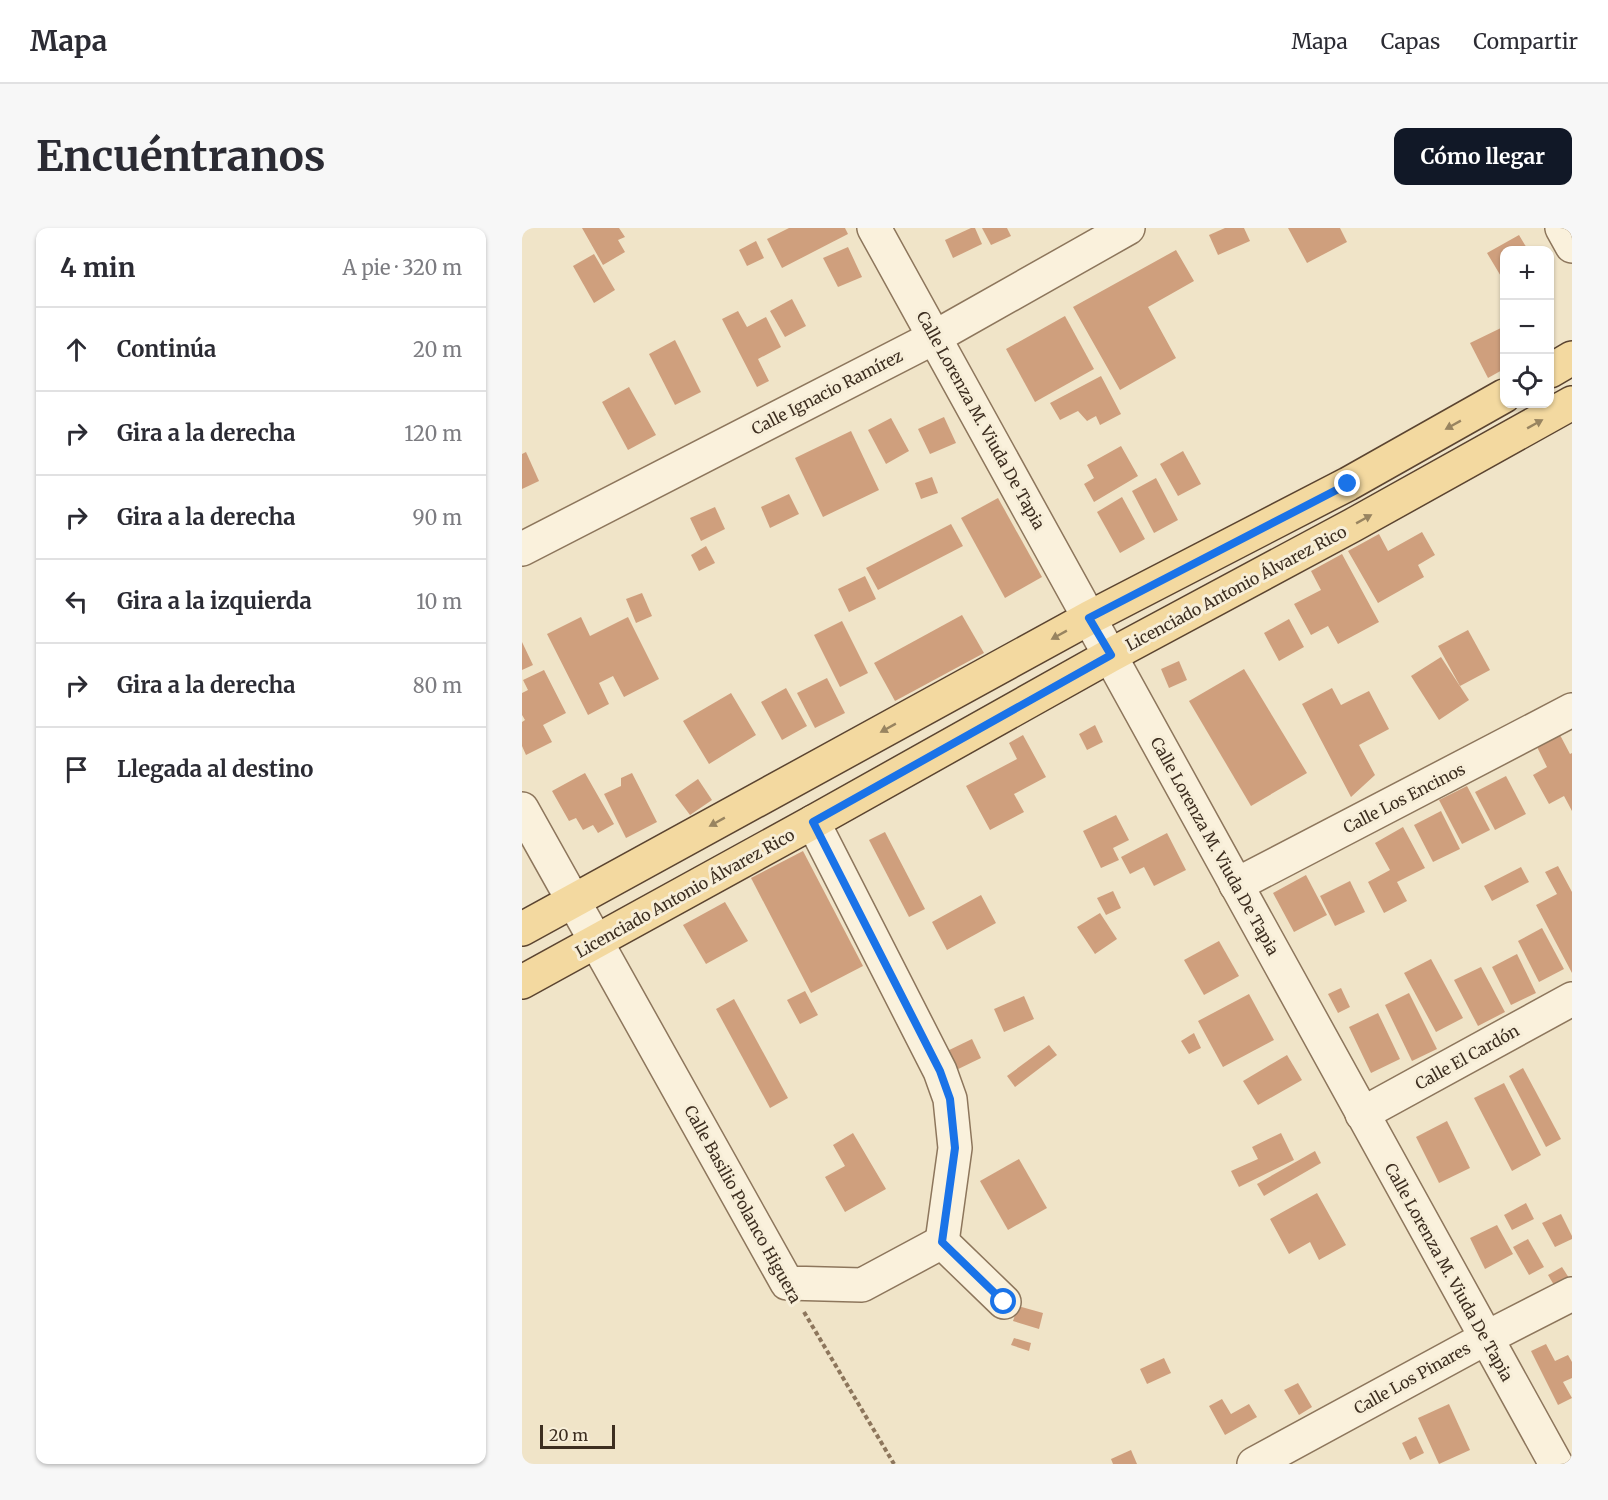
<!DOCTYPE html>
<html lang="es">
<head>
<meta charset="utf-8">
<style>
	:root { --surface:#fff; --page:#f7f7f7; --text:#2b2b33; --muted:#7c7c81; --line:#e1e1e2; --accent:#111827 }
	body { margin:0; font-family:Merriweather,serif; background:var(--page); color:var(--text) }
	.controls { position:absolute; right:18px; top:18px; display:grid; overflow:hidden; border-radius:12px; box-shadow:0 2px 4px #0004 }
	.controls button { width:54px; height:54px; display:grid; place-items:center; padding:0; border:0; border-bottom:2px solid var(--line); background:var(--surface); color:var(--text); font:30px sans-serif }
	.scale { position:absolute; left:18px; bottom:15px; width:75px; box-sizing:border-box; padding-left:6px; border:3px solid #3d2e20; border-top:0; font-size:16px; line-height:21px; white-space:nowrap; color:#3d2e20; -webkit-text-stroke:4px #f7eed8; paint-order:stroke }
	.stop { position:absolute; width:18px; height:18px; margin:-14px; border:4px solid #1a73e8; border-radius:50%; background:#fff }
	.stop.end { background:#1a73e8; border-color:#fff; box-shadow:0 2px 6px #0008 }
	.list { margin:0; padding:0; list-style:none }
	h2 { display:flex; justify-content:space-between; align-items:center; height:78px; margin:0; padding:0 24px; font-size:26px }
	h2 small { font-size:20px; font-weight:400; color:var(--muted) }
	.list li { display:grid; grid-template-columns:39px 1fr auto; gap:18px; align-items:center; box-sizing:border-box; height:84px; padding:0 24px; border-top:2px solid var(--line) }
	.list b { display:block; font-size:22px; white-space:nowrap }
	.list em { font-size:20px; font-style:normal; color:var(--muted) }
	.icon { flex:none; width:33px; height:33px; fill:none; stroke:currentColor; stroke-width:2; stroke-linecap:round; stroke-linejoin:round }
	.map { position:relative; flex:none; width:1050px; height:1236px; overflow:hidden; border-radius:12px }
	header { display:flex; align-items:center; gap:36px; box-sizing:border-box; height:84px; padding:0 30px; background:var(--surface); border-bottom:2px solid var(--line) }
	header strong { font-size:28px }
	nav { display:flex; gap:33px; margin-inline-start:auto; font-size:21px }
	.intro { display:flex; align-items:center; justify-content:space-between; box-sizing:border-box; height:144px; padding:0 36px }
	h1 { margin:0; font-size:42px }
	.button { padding:15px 27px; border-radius:12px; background:var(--accent); color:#fff; font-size:21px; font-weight:700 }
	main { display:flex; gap:36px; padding:0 36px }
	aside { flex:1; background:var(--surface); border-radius:12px; box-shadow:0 2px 4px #0004 }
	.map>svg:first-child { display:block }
	.building { fill:#cf9f7d }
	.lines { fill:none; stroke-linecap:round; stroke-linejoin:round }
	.minor-casing { stroke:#8d765c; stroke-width:36 }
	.major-casing { stroke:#5b4430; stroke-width:36 }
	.path { stroke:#8d765c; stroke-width:4; stroke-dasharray:4.5 3; stroke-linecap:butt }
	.minor { stroke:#faf1dc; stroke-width:33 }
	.major { stroke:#f3d9a0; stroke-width:33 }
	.oneway { fill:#988460 }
	.route { stroke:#1a73e8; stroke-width:8 }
	.labels { text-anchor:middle; stroke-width:6; stroke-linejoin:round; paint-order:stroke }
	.street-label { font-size:16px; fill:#3d2e20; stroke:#f7eed8 }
</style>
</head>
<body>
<header>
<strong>Mapa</strong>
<nav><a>Mapa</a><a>Capas</a><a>Compartir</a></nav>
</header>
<div class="intro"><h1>Encuéntranos</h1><a class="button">Cómo llegar</a></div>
<main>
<aside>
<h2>4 min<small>A pie · 320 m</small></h2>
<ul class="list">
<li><svg class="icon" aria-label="ahead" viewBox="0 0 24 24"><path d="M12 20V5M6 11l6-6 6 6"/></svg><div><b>Continúa</b></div><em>20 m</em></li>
<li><svg class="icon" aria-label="right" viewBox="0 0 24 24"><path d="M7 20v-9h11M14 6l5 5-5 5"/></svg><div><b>Gira a la derecha</b></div><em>120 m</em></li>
<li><svg class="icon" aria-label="right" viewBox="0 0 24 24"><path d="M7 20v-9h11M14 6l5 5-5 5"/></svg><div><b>Gira a la derecha</b></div><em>90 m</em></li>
<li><svg class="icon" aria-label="left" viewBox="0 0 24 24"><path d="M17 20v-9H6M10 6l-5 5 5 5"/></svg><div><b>Gira a la izquierda</b></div><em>10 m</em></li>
<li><svg class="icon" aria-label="right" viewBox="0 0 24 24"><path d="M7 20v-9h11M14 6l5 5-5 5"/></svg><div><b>Gira a la derecha</b></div><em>80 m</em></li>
<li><svg class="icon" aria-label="arrive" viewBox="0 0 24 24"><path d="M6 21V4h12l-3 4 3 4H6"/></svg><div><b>Llegada al destino</b></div></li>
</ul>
</aside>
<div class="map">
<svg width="1050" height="1236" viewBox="0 0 1050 1236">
	<rect width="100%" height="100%" fill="#f0e4c8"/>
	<g class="building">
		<polygon points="60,0 97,0 103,9 96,12 103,24 81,37"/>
		<polygon points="267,0 323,0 326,6 260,40 245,11"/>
		<polygon points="449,0 453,0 460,16 431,30 423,12"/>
		<polygon points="460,0 485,0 489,8 469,17"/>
		<polygon points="703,0 722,0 728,13 696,27 687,7"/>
		<polygon points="766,0 818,0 825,14 785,35"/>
		<polygon points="997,7 1006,22 982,22 982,49 980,50 965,25"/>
		<polygon points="234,13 242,30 225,38 217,22"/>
		<polygon points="326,19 340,49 316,59 301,30"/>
		<polygon points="654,22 672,53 626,79 654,130 598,162 551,79"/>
		<polygon points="72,26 93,62 72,75 51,38"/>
		<polygon points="270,71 284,98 263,109 248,83"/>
		<polygon points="216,83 225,99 244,89 259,119 236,131 247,153 235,159 200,91"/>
		<polygon points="543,88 572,141 513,174 484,121"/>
		<polygon points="981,99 982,102 982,141 966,150 948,115"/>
		<polygon points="153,112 179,164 153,177 127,126"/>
		<polygon points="579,148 599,186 578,197 574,188 565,193 556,183 538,192 528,175"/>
		<polygon points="107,159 134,207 106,222 80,174"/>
		<polygon points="422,189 434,215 408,226 396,201"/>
		<polygon points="369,190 387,223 364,236 346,202"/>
		<polygon points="329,203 357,262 301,289 273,230"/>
		<polygon points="599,218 616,248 572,274 562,256 572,250 565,237"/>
		<polygon points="661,223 679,256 656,268 638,236"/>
		<polygon points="4,224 17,253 0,261 0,226"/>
		<polygon points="410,249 416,265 399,271 393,255"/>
		<polygon points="634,250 656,292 632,305 610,263"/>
		<polygon points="267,266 277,286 248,300 239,279"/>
		<polygon points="600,269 623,311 598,325 575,284"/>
		<polygon points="476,270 520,349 483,370 439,290"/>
		<polygon points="193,279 203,301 179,313 168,290"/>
		<polygon points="429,296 441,318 356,362 344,340"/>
		<polygon points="900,304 913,327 896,337 902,349 856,375 826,323 857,306 866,323"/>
		<polygon points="184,318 193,335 177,343 169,327"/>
		<polygon points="820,326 857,394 816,416 806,398 789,407 772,376 799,362 789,343"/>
		<polygon points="343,348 354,371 327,384 316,361"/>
		<polygon points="120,365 130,388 114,395 104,371"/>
		<polygon points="440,387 462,425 373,473 352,435"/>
		<polygon points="59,389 68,408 106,389 137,451 102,469 91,448 77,455 87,476 66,487 25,406"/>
		<polygon points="767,391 782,419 757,433 742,405"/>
		<polygon points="320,393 346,445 318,459 292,407"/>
		<polygon points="946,402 968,442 938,458 916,418"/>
		<polygon points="0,414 11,437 0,442"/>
		<polygon points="919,429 947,472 917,492 889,448"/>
		<polygon points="657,433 665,452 647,460 639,441"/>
		<polygon points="722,441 785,545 729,578 667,473"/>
		<polygon points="22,442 44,485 21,497 30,514 4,527 0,518 0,494 3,492 0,487 0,465 6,462 1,452"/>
		<polygon points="305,450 323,485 293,500 275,465"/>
		<polygon points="264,460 285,498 260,512 239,474"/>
		<polygon points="810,460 819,477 847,463 867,501 837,517 853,547 829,569 780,476"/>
		<polygon points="209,465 234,507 187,536 161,493"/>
		<polygon points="573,497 581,514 565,522 557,506"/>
		<polygon points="501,507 524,549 492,566 502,584 468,602 444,558 495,531 487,515"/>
		<polygon points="1038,507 1048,526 1050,525 1050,583 1042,568 1027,576 1011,547 1025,539 1015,519"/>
		<polygon points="63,545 92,596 76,605 71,597 61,602 54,590 47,593 30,563"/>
		<polygon points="110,545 135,594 104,610 82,566 99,558 99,550"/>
		<polygon points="984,548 1004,586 973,602 953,564"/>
		<polygon points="176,551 190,572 168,587 153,567"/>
		<polygon points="945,558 968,602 940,616 917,572"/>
		<polygon points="919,583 938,621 911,634 892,597"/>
		<polygon points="594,587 607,612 591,620 597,632 579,640 561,603"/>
		<polygon points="881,599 903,640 875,654 885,673 862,685 846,654 868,642 853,615"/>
		<polygon points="363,604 403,681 387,689 347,612"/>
		<polygon points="645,605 664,642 632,658 622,639 608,646 599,629"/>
		<polygon points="281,623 341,738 289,765 229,650"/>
		<polygon points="1036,638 1050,664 1050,745 1014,677 1035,666 1023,644"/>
		<polygon points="999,639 1007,654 970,673 962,658"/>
		<polygon points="784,647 805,687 772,704 751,665"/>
		<polygon points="828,653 843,684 813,698 798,668"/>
		<polygon points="591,663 599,680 584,687 575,670"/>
		<polygon points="459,667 474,695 425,722 410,694"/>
		<polygon points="203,674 226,713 184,736 161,697"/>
		<polygon points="578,685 595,711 573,726 555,699"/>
		<polygon points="1020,700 1042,741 1017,754 996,713"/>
		<polygon points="697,713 717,748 682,767 662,732"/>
		<polygon points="995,726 1014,765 989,777 970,739"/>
		<polygon points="909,731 941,790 914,804 882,745"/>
		<polygon points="959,739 983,784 956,798 932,752"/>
		<polygon points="819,760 828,779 816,785 806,766"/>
		<polygon points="283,763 296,787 278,796 265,772"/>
		<polygon points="887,765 915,821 890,833 863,777"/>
		<polygon points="727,766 752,812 701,839 676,793"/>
		<polygon points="502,768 512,791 482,804 472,781"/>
		<polygon points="212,771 266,870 248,880 194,781"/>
		<polygon points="856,785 878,831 849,845 827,799"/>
		<polygon points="672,805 679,820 667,826 659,813"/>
		<polygon points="450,811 459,830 430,844 421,825"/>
		<polygon points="527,817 535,827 493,859 485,848"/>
		<polygon points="765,827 780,852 736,877 721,853"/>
		<polygon points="1001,840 1039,911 1024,919 987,848"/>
		<polygon points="982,855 1019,927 990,943 952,870"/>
		<polygon points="925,893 948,940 917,955 894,909"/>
		<polygon points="331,905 364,961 323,984 303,949 323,938 311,917"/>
		<polygon points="759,905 772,932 717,959 709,943 736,931 730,919"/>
		<polygon points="793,923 799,935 742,968 735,956"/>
		<polygon points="497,931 525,980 486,1002 458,953"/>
		<polygon points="795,965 824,1017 797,1032 788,1014 767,1026 748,991"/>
		<polygon points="1004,975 1012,991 990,1002 982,987"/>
		<polygon points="1039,986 1050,1008 1050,1011 1033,1019 1020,995"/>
		<polygon points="975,997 991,1026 963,1041 948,1010"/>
		<polygon points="1006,1011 1022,1039 1007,1047 991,1019"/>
		<polygon points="1040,1039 1047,1050 1032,1057 1026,1047"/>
		<polygon points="496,1078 521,1085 517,1101 491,1093"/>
		<polygon points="492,1110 509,1115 507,1123 489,1117"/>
		<polygon points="1024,1116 1033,1133 1046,1127 1050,1134 1050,1150 1041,1154 1050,1170 1036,1177 1009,1123"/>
		<polygon points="642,1130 649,1145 625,1156 618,1141"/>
		<polygon points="776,1155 790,1179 777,1187 762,1162"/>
		<polygon points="700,1171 709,1186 727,1176 735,1189 703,1207 687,1178"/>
		<polygon points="927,1176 948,1222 917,1236 896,1190"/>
		<polygon points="894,1208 902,1225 888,1232 880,1215"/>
		<polygon points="609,1222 615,1236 591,1236 589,1231"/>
	</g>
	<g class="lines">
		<g class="minor-casing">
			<g id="minor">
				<path d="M352,0c229,412 454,825 682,1236"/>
				<polyline points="1040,0 1050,18"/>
				<polyline points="0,321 413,109 606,0"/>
				<polyline points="0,581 265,1055 340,1057 420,1014 482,1074"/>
				<polyline points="291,594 418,843 428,871 433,920 420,1014"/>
				<polyline points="714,657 1050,482"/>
				<polyline points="840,886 1050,771"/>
				<polyline points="732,1236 964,1110 1050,1066"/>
			</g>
		</g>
		<g class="major-casing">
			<g id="major">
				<polyline points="1028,143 1050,130"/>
				<polyline points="0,701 567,390 826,256 982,168"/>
				<polyline points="0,754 291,594 589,427 831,297 1050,175"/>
			</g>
		</g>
		<polyline class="path" points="282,1084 372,1236"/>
		<use href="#minor" class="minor"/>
		<use href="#major" class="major"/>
	</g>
	<defs><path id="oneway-solid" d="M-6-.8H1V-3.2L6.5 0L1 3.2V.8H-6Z" transform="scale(1.5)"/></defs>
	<g class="oneway">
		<use href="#oneway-solid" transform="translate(1013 196) rotate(-29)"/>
		<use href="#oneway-solid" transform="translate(931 197) rotate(151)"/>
		<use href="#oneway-solid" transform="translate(842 291) rotate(-29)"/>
		<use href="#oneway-solid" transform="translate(537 407) rotate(151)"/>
		<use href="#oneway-solid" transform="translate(366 500) rotate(151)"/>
		<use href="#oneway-solid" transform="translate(195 594) rotate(151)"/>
	</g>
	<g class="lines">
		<polyline class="route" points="482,1074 420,1014 433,920 428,871 418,843 291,594 589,427 567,390 826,256"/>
	</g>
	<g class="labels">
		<g class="street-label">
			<text transform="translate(305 164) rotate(-27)" y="6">Calle Ignacio Ramírez</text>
			<text transform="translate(459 192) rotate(61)" y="6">Calle Lorenza M. Viuda De Tapia</text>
			<text transform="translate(714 360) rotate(-28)" y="6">Licenciado Antonio Álvarez Rico</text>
			<text transform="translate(882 570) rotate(-27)" y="6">Calle Los Encinos</text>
			<text transform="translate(693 618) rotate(61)" y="6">Calle Lorenza M. Viuda De Tapia</text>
			<text transform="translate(163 665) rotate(-29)" y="6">Licenciado Antonio Álvarez Rico</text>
			<text transform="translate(945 829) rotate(-29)" y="6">Calle El Cardón</text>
			<text transform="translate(221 976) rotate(61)" y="6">Calle Basilio Polanco Higuera</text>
			<text transform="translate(927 1044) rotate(61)" y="6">Calle Lorenza M. Viuda De Tapia</text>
			<text transform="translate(890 1150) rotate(-29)" y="6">Calle Los Pinares</text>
		</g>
	</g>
</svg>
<div class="controls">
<button>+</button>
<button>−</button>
<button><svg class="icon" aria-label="locate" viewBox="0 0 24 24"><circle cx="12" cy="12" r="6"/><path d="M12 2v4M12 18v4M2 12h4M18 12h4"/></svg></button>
</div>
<div class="scale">20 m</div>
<div class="stop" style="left:482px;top:1074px"></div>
<div class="stop end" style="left:826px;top:256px"></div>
</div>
</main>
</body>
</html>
